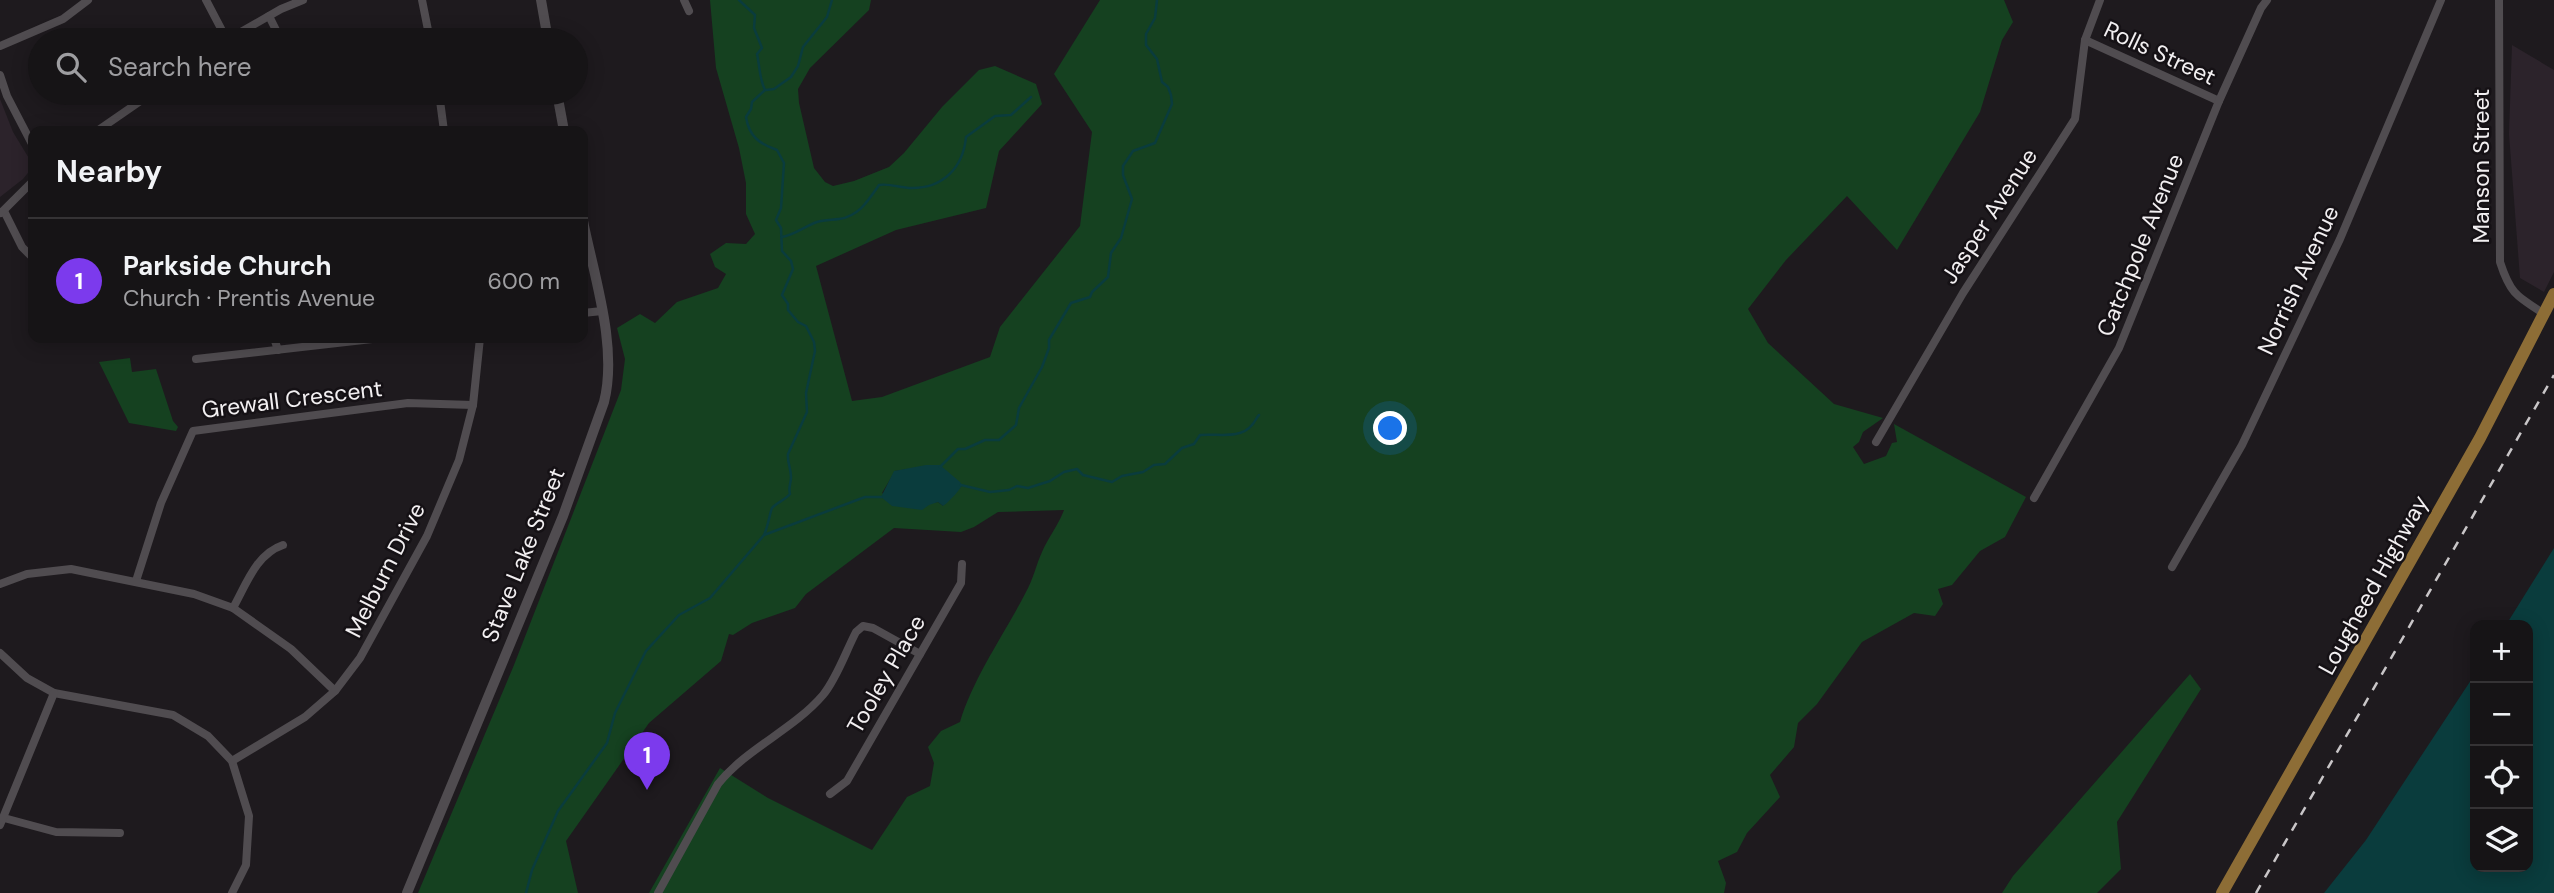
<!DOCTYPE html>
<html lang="en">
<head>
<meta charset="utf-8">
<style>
	:root { --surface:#161416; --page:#232123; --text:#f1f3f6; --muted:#9e9ea1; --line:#353335; --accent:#7c3aed }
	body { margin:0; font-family:"DM Sans",sans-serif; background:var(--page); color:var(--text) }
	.controls { position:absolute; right:21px; bottom:21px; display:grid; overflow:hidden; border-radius:14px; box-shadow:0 4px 18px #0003 }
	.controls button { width:63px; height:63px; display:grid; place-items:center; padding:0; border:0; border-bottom:2px solid var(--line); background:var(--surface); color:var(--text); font:35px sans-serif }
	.you { position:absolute; left:1391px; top:429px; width:24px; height:24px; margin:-18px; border:5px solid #fff; border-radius:50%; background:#1a73e8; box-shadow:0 0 0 10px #1a73e833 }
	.badge { display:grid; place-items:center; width:46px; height:46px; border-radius:50%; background:var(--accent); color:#fff; font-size:23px; font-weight:700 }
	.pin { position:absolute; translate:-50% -58px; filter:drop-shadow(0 2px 4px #0008) }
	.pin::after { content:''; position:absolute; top:37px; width:24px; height:21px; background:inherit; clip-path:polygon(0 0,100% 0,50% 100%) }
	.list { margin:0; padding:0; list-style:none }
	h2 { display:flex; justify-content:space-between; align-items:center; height:91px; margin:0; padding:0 28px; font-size:30px }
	h2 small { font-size:23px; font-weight:400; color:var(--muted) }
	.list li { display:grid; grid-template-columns:46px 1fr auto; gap:21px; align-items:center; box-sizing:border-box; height:126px; padding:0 28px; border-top:2px solid var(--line) }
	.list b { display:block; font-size:26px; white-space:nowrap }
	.list p { margin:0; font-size:23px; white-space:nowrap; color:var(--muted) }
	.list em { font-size:23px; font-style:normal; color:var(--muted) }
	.icon { flex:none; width:38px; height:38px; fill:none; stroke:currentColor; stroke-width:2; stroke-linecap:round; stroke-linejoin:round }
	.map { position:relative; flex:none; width:2554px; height:893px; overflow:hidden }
	.search { position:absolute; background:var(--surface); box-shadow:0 4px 18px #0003; left:28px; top:28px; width:560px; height:77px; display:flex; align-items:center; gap:18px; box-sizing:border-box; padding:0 24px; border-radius:38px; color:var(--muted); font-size:26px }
	.panel { position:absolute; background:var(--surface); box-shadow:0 4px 18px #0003; left:28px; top:126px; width:560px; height:217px; border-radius:14px }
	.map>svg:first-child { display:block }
	.built { fill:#2c232b }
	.green { fill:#154120; fill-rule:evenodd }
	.water { fill:#0a3c3d }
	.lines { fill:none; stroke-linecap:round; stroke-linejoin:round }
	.stream { stroke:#0a3c3d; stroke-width:2.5 }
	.minor { stroke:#504c50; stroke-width:8 }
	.secondary { stroke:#504c50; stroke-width:10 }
	.primary { stroke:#8d6d36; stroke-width:12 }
	.rail { stroke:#c9c6c8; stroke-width:2.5; stroke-dasharray:9 9; stroke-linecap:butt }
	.labels { text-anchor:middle; stroke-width:5; stroke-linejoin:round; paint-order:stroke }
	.street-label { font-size:23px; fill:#f2eff1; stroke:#151115 }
</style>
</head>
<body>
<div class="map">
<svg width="2554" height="893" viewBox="0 0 2554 893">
	<rect width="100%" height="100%" fill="#1e1a1e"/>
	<g class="built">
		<polygon points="2512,45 2554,70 2554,272 2544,292 2520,278 2509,134"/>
		<polygon points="0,99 13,132 30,160 31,169 23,179 0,197"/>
	</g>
	<g class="green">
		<path d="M710,0h161l-2,10 -59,58 -12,21 1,14 15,65 11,14 8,4 21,-5 35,-14 15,-14 38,-46 37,-37 16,-4 41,18 6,20 -43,47 -13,57 -90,22 -80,36 36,135 30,-4 108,-40 10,-30 80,-101 12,-94 -38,-58 46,-74h904l9,22 -11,18 -22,72 -83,138 -50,-54 -61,64 -38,49 20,34 66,61 49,14 -20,14 -4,10 -6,5 11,17 22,-8 6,-13 5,-1 -3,-18 132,73 -21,40 -25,14 -28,34 -14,4 5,15 -8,12 -21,-3 -52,29 -45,62 -19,19 -4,24 -24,28 10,22 -33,36 -10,19 -19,9 8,22 -2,10h-1075l71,-125 48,30 104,52 35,-53 23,-11 4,-23 -6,-16 13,-16 19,-9c13,-44 45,-89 66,-130 7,-12 10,-27 16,-40 6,-14 17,-28 22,-42l-66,2 -24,15 -13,5 -67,-4 -88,66 -11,14 -43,15 -19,12 -4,-1 -8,27 -72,62 -83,118 12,52h-160l96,-228 107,-275 4,-31 -8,-31 23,-14 15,9 22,-21 41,-14 8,-14 -11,-7 -5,-13 16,-11 20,1 9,-10 -9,-20v-31l-7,-35 -23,-80zM940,465l4,5 -1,36 -5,-4 -29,6 -27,-15 13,-22z"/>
		<polygon points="130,358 132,372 156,369 173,421 178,427 176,431 129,423 99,362"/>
		<polygon points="2190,674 2201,689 2117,822 2121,869 2097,893 2002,893 2013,876"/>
	</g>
	<g class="water">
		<path d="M926,465h14l20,17 2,3c-2,5 -14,18 -19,21l-5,-4 -9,3 -7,5 -30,-4 -11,-9 13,-26z"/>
		<polygon points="2554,548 2554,893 2324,893 2366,840 2475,674 2475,867 2528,867 2528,625 2506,625"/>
	</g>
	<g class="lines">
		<g class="stream">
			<path d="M739,0l16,15 -1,13 8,20 -5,6c3,13 2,24 8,36l-13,12 -1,7 -5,8c3,20 14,27 31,33l7,13 -3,45 -5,12 5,8 1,23 9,10 2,8 -11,26 6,9v6l10,12 8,4 8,16 1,9 -9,42 1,19 -19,42c-1,8 3,14 3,23 0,7 -3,10 -1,17 -5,6 -14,9 -18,14 -2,4 -4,19 -8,27"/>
			<polyline points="766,90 774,89 791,77 798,66 803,47 827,17 832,0"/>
			<path d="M782,237c13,-2 23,-11 35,-15 7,-2 15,-2 22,-3 20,-3 29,-18 40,-34 11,-2 21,3 33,3 31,0 51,-20 54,-51l29,-21 16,-1 20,-18"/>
			<polyline points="940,467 958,449 965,449 985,440 999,440 1016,425 1019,408 1042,367 1049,348 1049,340 1071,303 1090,297 1092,292 1108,277 1111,253 1121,238 1132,199 1123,175 1123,166 1133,151 1155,143 1172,104 1171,95 1168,87 1162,82 1157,59 1146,45 1146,34 1155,18 1157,0"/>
			<path d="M961,485l29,7 19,-2 8,-4 11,2 22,-7 14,-9 13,-3 6,6 29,7 10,-6 21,-4 11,-7 11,-1 17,-16 12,-4 6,-9c16,-2 40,5 52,-10 3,-3 4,-7 7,-10"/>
			<polyline points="526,893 532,870 558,811 607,743 615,713 646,651 679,615 710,598 764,535 865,497 882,497"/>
		</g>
		<g class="minor">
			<polyline points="206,0 227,40"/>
			<polyline points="422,0 430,40"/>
			<polyline points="684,0 689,11"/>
			<path d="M2499,0l1,262c10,31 16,34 43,51"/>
			<polyline points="269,16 281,40"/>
			<polyline points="227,40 281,9 303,0"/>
			<polyline points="2085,40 2219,101"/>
			<polyline points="0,46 63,19 88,0"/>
			<polyline points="0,75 7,96 33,146"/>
			<polyline points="314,93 315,93"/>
			<polyline points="439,93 444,131"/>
			<polyline points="97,131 152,93"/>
			<polyline points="4,211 22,247 33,258"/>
			<polyline points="1,213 33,181"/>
			<polyline points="583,313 602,311"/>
			<polyline points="274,338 278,350"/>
			<polyline points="196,359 381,338"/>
			<polyline points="1876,442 1963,293 2075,119 2085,40 2100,0"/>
			<polyline points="2034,498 2119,348 2219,101 2261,8 2267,0"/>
			<polyline points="2172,567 2242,445 2340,239 2441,0"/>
			<polyline points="136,581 161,503 193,431 408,403 473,405"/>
			<polyline points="0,584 27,574 71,569 194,594 233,608 291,649 335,691"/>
			<path d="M233,608c13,-23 23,-54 50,-63"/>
			<polyline points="0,653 27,678 54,693 173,715 208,736 232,761 249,816 246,865 232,893"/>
			<polyline points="232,761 305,717 335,691 360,658 427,536 459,460 473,405 480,338"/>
			<polyline points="830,794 847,781 961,583 962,564"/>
			<polyline points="4,818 56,832 120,833"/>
			<polyline points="0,825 54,693"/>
			<path d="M658,893l60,-109c29,-36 75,-54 105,-89 14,-17 23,-44 33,-63l7,-6 10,2 47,26"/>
		</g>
		<g class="secondary">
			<polyline points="541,0 548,40"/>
			<polyline points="557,93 564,131"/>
			<path d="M407,893l156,-377 41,-114c14,-55 -10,-126 -21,-181"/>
		</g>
		<polyline class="primary" points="2222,893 2480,438 2554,294"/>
		<polyline class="rail" points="2256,893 2554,375"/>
	</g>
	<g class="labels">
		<g class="street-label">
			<text transform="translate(2160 53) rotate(25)" y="8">Rolls Street</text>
			<text transform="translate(2481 166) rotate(-90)" y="8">Manson Street</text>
			<text transform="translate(1989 216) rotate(-57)" y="8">Jasper Avenue</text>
			<text transform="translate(2140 245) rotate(-68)" y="8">Catchpole Avenue</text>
			<text transform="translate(2298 280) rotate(-65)" y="8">Norrish Avenue</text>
			<text transform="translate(292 399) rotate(-7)" y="8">Grewall Crescent</text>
			<text transform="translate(523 555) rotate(-68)" y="8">Stave Lake Street</text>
			<text transform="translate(385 570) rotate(-63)" y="8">Melburn Drive</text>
			<text transform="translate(2373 585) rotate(-61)" y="8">Lougheed Highway</text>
			<text transform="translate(886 674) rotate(-60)" y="8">Tooley Place</text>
		</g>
	</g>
</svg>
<div class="controls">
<button>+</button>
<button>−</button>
<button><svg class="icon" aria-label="locate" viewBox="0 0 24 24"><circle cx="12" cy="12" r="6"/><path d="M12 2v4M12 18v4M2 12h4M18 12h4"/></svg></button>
<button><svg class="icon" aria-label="layers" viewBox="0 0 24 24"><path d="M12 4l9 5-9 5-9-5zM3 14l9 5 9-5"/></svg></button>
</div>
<div class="you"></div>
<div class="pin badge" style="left:647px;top:790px">1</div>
<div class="search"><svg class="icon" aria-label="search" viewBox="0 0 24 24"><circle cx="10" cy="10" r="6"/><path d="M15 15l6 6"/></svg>Search here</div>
<section class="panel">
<h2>Nearby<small></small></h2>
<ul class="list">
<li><span class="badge">1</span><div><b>Parkside Church</b><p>Church · Prentis Avenue</p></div><em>600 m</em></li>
</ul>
</section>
</div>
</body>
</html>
